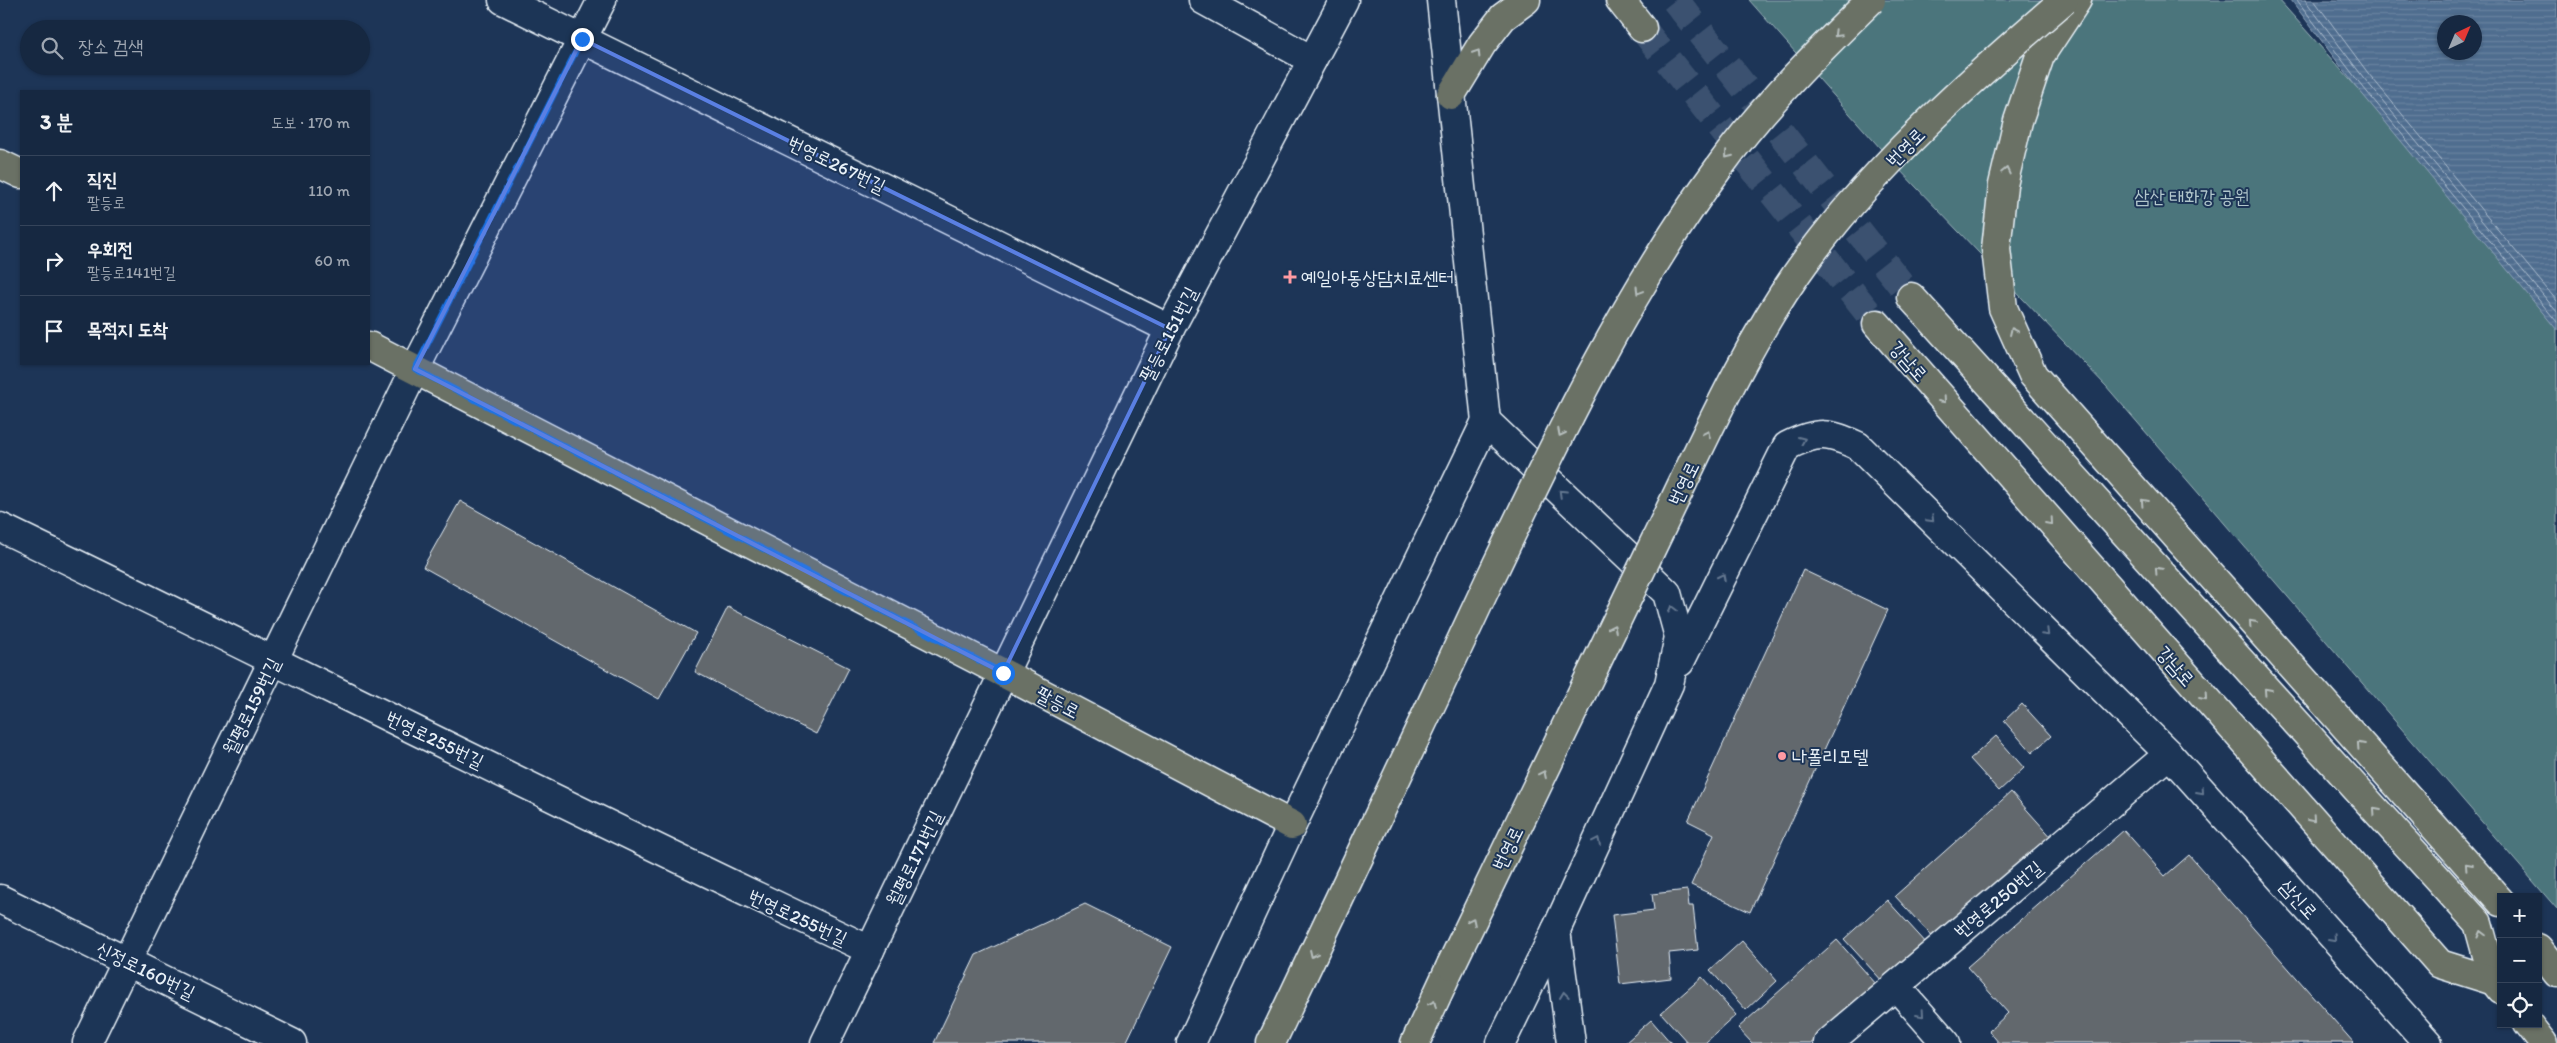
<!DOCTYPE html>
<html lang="ko">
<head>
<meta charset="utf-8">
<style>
	:root { --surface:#162841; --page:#1f3048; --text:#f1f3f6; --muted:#9ea6b1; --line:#35445a }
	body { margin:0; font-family:Itim,"Poor Story",sans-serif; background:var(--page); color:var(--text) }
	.controls { position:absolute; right:15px; bottom:15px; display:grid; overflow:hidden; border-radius:0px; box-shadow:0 1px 4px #0004 }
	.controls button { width:45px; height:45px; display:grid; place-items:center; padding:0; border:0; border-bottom:1px solid var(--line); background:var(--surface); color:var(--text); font:25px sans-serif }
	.compass { position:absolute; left:2437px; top:15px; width:45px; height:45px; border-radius:50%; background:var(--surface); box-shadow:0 1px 4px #0004; rotate:44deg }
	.stop { position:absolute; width:15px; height:15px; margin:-11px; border:4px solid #1a73e8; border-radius:50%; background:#fff }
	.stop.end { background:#1a73e8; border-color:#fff; box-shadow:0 1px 5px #0008 }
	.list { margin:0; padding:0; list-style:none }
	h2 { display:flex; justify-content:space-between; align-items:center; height:65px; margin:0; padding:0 20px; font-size:21px }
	h2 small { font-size:16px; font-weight:400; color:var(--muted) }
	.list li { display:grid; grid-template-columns:32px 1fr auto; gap:15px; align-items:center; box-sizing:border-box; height:70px; padding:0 20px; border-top:1px solid var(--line) }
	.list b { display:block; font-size:19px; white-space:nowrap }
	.list p { margin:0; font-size:16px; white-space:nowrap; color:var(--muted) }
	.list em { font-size:16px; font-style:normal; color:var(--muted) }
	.icon { flex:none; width:28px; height:28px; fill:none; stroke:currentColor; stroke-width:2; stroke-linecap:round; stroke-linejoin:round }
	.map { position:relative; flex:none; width:2557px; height:1043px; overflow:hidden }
	.search { position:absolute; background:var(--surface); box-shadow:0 1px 4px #0004; left:20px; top:20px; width:350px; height:55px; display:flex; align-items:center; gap:12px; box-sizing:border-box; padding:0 18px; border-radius:28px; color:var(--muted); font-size:19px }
	.panel { position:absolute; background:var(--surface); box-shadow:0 1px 4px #0004; left:20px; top:90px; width:350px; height:275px; border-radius:0px }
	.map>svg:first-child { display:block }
	.green { fill:#4c757b; stroke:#9ab3ba }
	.water { fill:url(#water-rules); stroke:#8ca2b9; fill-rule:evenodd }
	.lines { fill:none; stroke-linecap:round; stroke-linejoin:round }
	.shore { stroke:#abbcce; stroke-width:1 }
	.building { fill:#62686d; stroke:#e8f1f8 }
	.major-tunnel { stroke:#3b516f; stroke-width:28; stroke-dasharray:28 14; stroke-linecap:butt }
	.minor-casing { stroke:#e8f1f8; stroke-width:31 }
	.major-casing { stroke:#e8f1f8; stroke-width:31 }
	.minor { stroke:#1d3557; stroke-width:28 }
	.major { stroke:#6a7165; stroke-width:28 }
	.major-bridge-casing { stroke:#e8f1f8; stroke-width:31; stroke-linecap:butt }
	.major-bridge { stroke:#6a7165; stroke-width:28 }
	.oneway { stroke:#b6bebd }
	.oneway2 { stroke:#64778f }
	.route { stroke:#1a73e8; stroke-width:6 }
	.marked { fill:#5a7fe2; fill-opacity:0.2; stroke:#5a7fe2; stroke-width:4; stroke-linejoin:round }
	.poi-dot { fill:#ff9aa2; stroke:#1d3557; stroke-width:2 }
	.labels { text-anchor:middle; stroke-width:4; stroke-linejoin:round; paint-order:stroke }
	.street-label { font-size:19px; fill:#e8f1f8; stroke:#1d3557 }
	.park-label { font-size:19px; fill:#b1c6cc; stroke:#1d3557 }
	.poi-label { font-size:19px; fill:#e8f1f8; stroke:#1d3557; text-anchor:start }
</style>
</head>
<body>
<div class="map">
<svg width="2557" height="1043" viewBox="0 0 2557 1043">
	<defs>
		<pattern id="water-rules" width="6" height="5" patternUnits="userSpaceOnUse" patternTransform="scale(1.25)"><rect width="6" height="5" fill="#4f6d8f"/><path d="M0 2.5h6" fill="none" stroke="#6882a0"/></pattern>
	</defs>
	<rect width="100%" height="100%" fill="#1d3557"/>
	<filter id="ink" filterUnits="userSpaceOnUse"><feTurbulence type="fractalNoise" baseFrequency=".02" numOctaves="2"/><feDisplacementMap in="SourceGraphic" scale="10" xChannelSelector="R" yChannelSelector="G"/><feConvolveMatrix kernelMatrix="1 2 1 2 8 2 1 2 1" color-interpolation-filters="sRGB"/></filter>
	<g filter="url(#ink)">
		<polygon class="green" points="1749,0 2279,0 2557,313 2557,909 2106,386 1896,166"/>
		<path class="water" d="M2291,0h266v330l-203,-246zM2444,22h30v30h-30z"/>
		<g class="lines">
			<g class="shore">
				<polyline points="2297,0 2358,81 2557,322"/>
				<polyline points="2305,0 2363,77 2557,312"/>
				<polyline points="2314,0 2368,73 2557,301"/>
			</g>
		</g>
		<g class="building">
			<polygon points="460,501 696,633 659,699 423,567"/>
			<polygon points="1803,570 1888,610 1750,912 1691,885 1714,834 1688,821"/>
			<polygon points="728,607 849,668 816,734 695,672"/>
			<polygon points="2022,704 2051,736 2032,753 2004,721"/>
			<polygon points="1996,736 2024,768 1999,791 1970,759"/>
			<polygon points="2011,792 2054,840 1938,943 1895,896"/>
			<polygon points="2124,830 2165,876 2189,855 2354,1043 1999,1043 1989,1031 2008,1013 1967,967"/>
			<polygon points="1687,890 1689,906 1693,906 1698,950 1669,953 1671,978 1620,984 1612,915 1654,910 1652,894"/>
			<polygon points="1887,900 1928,945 1884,983 1844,939"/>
			<polygon points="1085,904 1172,947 1126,1043 934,1043 976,955"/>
			<polygon points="1837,940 1877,985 1813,1043 1752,1043 1738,1028"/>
			<polygon points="1742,941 1777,981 1746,1010 1710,970"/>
			<polygon points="1702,977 1736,1015 1705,1043 1688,1043 1661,1013"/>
			<polygon points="1651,1020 1671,1043 1625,1043"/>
		</g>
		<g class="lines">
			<g class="major-tunnel">
				<polyline points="1675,0 1911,297"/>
				<polyline points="1642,28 1877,324"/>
			</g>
			<g class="minor-casing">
				<g id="minor">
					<polyline points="503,0 1170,329"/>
					<polyline points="1203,0 1312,60"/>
					<polyline points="1441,0 1486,421"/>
					<path d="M0,527c290,140 578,286 870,423"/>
					<path d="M1680,662l107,-216c31,-15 41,-14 71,0l311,308 259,289"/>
					<polyline points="0,899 292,1043"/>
					<polyline points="1896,986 1946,1043"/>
					<polyline points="87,1043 415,369 602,0"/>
					<polyline points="825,1043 1170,329 1344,0"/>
					<polyline points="1191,1043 1292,825 1486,421 1667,593 1679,637 1669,684 1556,930 1571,1043"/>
					<polyline points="1501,1043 1556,930"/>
					<polyline points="1828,1043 2169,754"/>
				</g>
			</g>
			<g class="major-casing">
				<g id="major">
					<polyline points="1620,0 1642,28"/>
					<polyline points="2077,0 2040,56 2018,121 2003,185 1996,249 2003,308 2033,375 2501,902"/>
					<polyline points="1451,95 1482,44 1503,17 1526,0"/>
					<polyline points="0,164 21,174"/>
					<polyline points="1911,297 2478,923 2494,981 2501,990"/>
					<polyline points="1877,324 2440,964 2494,981"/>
					<polyline points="369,346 1003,673 1292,825"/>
					<polyline points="2538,948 2557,973"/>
					<polyline points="2528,1024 2543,1043"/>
					<polyline points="1271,1043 1334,910"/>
					<polyline points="1415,1043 1451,965"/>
				</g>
			</g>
			<use href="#minor" class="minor"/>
			<use href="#major" class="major"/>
			<g class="major-bridge-casing">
				<g id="major-bridge">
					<path d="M1334,910c52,-110 104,-219 155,-329 68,-143 137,-287 231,-415 44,-61 98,-114 151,-166"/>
					<path d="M1451,965c68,-142 136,-283 204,-424 46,-95 92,-201 155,-286 72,-96 163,-177 254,-255"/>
				</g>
			</g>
			<use href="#major-bridge" class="major-bridge"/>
		</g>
		<defs><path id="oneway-chevron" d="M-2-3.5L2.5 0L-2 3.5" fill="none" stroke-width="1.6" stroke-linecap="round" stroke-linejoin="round" transform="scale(1.25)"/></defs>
		<g class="oneway">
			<use href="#oneway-chevron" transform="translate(1837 34) rotate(135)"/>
			<use href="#oneway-chevron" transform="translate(1477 53) rotate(-58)"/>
			<use href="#oneway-chevron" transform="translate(1728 155) rotate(129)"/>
			<use href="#oneway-chevron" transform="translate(2006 171) rotate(-77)"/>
			<use href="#oneway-chevron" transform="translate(1639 291) rotate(121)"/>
			<use href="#oneway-chevron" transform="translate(2013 331) rotate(-115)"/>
			<use href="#oneway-chevron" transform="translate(1943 400) rotate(49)"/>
			<use href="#oneway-chevron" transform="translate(1561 433) rotate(117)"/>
			<use href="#oneway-chevron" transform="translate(1707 434) rotate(-64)"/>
			<use href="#oneway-chevron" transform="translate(2144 502) rotate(-132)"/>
			<use href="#oneway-chevron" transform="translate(2050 522) rotate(49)"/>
			<use href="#oneway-chevron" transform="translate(2158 570) rotate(-132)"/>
			<use href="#oneway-chevron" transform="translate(2252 623) rotate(-132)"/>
			<use href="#oneway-chevron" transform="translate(1613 628) rotate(-64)"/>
			<use href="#oneway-chevron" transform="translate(2267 691) rotate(-132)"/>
			<use href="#oneway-chevron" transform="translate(2204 697) rotate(49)"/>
			<use href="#oneway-chevron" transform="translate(2360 745) rotate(-132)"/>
			<use href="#oneway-chevron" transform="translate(1543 774) rotate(-64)"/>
			<use href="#oneway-chevron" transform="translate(2376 811) rotate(-132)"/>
			<use href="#oneway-chevron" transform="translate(2312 819) rotate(49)"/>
			<use href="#oneway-chevron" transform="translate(2468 866) rotate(-132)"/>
			<use href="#oneway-chevron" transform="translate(1472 921) rotate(-64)"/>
			<use href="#oneway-chevron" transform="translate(2481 934) rotate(-105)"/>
			<use href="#oneway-chevron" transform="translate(1313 954) rotate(115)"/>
			<use href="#oneway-chevron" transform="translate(1433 1004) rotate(-65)"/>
		</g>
		<g class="oneway2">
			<use href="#oneway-chevron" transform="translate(1802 440) rotate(-23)"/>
			<use href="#oneway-chevron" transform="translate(1562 493) rotate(-136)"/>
			<use href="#oneway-chevron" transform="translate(1931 519) rotate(45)"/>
			<use href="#oneway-chevron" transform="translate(1722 577) rotate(-63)"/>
			<use href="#oneway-chevron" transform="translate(1672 609) rotate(-105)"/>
			<use href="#oneway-chevron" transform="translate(2046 633) rotate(45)"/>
			<use href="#oneway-chevron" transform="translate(2201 791) rotate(48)"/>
			<use href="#oneway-chevron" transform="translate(1597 841) rotate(-65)"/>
			<use href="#oneway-chevron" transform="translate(2333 938) rotate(48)"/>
			<use href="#oneway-chevron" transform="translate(1564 995) rotate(-97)"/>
			<use href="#oneway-chevron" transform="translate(1921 1014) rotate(49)"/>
		</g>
	</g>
	<g class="lines" filter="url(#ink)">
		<polyline class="route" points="582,39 415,369 1003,673"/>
	</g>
	<path class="marked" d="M582,39l588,290 -167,344 -588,-304z"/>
	<g class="poi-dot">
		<path d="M1287.5 269.5h5v5h5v5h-5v5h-5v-5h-5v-5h5z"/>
		<circle cx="1782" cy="756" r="5"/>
	</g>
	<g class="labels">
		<g class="street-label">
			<text transform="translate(1905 147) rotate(-45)" y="7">번영로</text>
			<text transform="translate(837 164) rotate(26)" y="7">번영로267번길</text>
			<text transform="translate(1168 334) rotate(-63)" y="7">팔등로151번길</text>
			<text transform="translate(1909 361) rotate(49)" y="7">강남로</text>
			<text transform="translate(1683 483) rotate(-64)" y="7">번영로</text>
			<text transform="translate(2176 666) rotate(49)" y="7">강남로</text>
			<text transform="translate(1058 702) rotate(28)" y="7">팔등로</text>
			<text transform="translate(251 706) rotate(-64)" y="7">월평로159번길</text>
			<text transform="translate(435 739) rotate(26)" y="7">번영로255번길</text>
			<text transform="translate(1507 848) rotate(-64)" y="7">번영로</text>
			<text transform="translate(914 858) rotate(-64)" y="7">월평로171번길</text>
			<text transform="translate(1998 899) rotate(-40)" y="7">번영로250번길</text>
			<text transform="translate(2299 899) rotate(48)" y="7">삼신로</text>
			<text transform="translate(798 917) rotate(25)" y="7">번영로255번길</text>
			<text transform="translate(146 970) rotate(26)" y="7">신정로160번길</text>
		</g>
		<g class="park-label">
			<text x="2192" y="203">삼산 태화강 공원</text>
		</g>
		<g class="poi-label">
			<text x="1301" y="284">예일아동상담치료센터</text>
			<text x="1792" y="763">나폴리모텔</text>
		</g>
	</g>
</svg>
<div class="controls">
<button>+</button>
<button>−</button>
<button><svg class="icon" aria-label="locate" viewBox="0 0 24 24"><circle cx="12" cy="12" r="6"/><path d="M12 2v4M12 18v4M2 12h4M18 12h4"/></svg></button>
</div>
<svg class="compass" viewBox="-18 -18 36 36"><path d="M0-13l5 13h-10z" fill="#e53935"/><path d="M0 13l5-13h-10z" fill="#9ea6b1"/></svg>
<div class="stop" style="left:1003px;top:673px"></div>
<div class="stop end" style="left:582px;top:39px"></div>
<div class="search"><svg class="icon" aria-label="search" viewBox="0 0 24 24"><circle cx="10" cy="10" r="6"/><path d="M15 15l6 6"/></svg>장소 검색</div>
<section class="panel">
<h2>3 분<small>도보 · 170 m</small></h2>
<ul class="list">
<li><svg class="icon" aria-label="ahead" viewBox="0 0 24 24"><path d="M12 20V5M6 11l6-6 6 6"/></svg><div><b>직진</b><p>팔등로</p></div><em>110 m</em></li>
<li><svg class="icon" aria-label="right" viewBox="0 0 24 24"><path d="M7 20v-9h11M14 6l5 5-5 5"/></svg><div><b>우회전</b><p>팔등로141번길</p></div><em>60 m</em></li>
<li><svg class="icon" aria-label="arrive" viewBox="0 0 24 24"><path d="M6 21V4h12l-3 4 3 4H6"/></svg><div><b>목적지 도착</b></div></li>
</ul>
</section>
</div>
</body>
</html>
